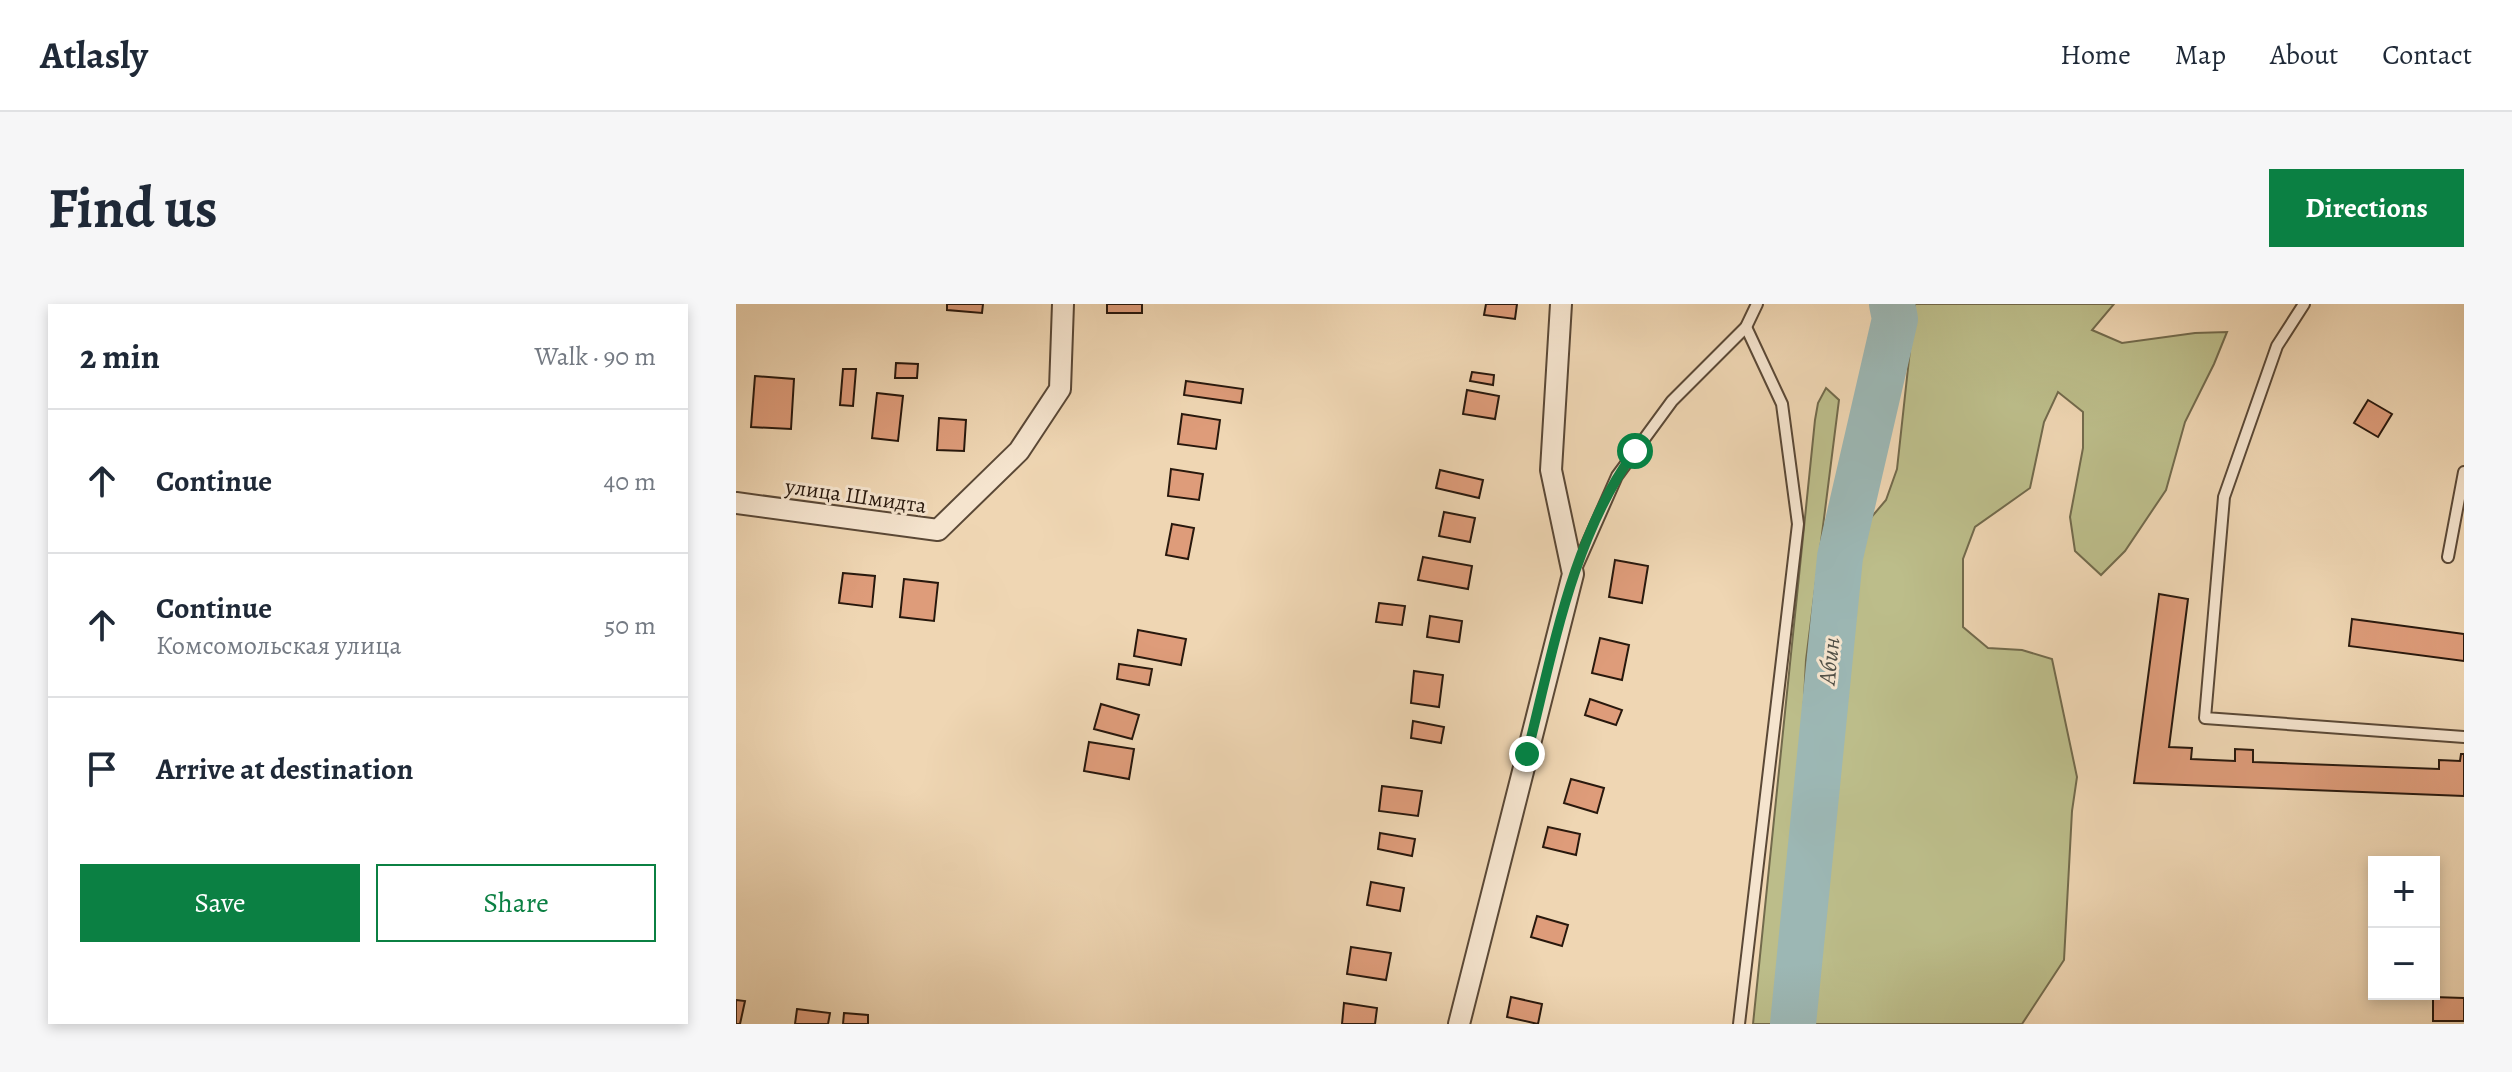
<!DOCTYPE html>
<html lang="en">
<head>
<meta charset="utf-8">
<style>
	:root { --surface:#fff; --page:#f6f6f7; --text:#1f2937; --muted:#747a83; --line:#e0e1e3; --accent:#0b8043 }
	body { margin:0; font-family:Alegreya,serif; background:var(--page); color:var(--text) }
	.controls { position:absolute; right:24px; bottom:24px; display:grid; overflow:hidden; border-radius:0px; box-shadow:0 4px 12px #0003 }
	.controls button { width:72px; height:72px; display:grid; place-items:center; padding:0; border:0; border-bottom:2px solid var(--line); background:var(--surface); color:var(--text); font:40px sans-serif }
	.stop { position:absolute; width:24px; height:24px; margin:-18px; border:6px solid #0b8043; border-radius:50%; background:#fff }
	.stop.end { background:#0b8043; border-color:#fff; box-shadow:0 2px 8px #0008 }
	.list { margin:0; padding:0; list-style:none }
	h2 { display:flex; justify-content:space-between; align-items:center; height:104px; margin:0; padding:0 32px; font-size:34px }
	h2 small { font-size:26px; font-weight:400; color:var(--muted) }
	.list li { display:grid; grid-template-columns:52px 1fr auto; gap:24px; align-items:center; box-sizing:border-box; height:144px; padding:0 32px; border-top:2px solid var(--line) }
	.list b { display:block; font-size:30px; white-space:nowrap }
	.list p { margin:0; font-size:26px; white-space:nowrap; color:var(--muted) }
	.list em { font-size:26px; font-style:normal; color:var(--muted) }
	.actions { display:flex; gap:16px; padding:24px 32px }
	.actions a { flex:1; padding:18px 0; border:2px solid var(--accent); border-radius:0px; text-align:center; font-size:28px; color:var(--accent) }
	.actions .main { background:var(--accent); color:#fff }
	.icon { flex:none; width:44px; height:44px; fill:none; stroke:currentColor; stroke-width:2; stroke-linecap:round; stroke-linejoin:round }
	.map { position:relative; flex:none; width:1728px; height:720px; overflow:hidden; border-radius:0px }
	header { display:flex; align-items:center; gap:48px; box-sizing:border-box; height:112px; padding:0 40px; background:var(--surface); border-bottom:2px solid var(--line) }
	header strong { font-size:38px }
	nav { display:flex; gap:44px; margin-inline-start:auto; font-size:28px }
	.intro { display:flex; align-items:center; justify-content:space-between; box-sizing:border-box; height:192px; padding:0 48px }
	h1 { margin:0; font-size:56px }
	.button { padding:20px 36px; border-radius:0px; background:var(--accent); color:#fff; font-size:28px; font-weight:700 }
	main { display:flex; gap:48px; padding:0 48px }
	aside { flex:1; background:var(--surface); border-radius:0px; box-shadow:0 4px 12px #0003 }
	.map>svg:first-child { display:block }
	.green { fill:#bcbd8a; stroke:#726a4c; stroke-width:2 }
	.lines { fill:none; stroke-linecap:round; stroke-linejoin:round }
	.river { stroke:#9cb7b4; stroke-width:46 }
	.building { fill:#de9c7a; stroke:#28180d; stroke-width:2 }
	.service-casing { stroke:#5a4836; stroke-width:14 }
	.minor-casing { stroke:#5a4836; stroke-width:24 }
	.service { stroke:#f5e4ce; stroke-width:10 }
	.minor { stroke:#f5e4ce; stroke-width:20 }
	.route { stroke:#0b8043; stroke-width:10 }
	.labels { text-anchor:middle; stroke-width:6; stroke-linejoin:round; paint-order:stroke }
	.street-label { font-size:22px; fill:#28180d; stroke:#f5e4ce }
	.water-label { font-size:24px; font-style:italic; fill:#515047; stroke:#f5e4ce }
</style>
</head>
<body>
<header>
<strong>Atlasly</strong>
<nav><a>Home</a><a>Map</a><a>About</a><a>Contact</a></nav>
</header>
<div class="intro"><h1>Find us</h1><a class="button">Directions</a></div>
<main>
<aside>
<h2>2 min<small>Walk · 90 m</small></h2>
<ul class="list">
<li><svg class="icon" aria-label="ahead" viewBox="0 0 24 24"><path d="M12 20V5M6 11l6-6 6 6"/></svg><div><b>Continue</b></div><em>40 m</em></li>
<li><svg class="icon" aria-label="ahead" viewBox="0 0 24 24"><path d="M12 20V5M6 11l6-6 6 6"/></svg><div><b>Continue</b><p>Комсомольская улица</p></div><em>50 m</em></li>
<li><svg class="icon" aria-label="arrive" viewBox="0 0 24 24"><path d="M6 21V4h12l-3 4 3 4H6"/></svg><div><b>Arrive at destination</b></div></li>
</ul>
<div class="actions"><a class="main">Save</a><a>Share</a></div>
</aside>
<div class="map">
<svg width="1728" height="720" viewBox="0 0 1728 720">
	<rect width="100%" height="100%" fill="#efd6b3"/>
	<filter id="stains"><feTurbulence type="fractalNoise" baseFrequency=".0025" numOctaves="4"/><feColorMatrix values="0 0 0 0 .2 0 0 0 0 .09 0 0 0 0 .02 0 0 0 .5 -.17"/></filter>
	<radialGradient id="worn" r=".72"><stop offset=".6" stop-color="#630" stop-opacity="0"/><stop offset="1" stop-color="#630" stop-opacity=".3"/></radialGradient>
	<g class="green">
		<polygon points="1179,0 1378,0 1356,26 1386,39 1459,29 1491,28 1478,60 1449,118 1430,186 1389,247 1365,271 1339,247 1334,213 1347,144 1347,108 1322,88 1308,118 1294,184 1239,223 1227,255 1227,323 1252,344 1286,346 1316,355 1341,473 1336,507 1328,656 1286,720 1067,720 1127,223 1150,196 1161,165"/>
		<polygon points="1090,84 1103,96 1070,356 1061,537 1040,720 1017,720 1079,116 1082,99"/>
	</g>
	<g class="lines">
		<polyline class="river" points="1057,720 1104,253 1159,15 1156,0"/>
	</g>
	<g class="building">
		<polygon points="211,0 247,0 246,9 211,6"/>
		<rect x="371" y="0" width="35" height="9"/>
		<polygon points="750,0 781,0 779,15 748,11"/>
		<polygon points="160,59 182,60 181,74 159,74"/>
		<polygon points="107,65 120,65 117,102 104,101"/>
		<polygon points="736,68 758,71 757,81 734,77"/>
		<polygon points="19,72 58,75 55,125 15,123"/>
		<polygon points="450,77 507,85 505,99 448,91"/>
		<polygon points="731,86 763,92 759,115 727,110"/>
		<polygon points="141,89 167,92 162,137 136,134"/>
		<polygon points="1632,96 1656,110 1642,133 1618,119"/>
		<polygon points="446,110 484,116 480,145 442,140"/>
		<polygon points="203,114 230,116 228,147 201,146"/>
		<polygon points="435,165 467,170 463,196 432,192"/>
		<polygon points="704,166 747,176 743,194 700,184"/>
		<polygon points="708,208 739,214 734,238 703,232"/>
		<polygon points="436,220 458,224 452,255 430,251"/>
		<polygon points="687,253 736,262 732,285 682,276"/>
		<polygon points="879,256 912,262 906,299 873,293"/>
		<polygon points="107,269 139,272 136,303 103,299"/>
		<polygon points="168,275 202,279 198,317 164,313"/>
		<polygon points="1423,290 1452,295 1433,443 1456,444 1455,455 1499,457 1499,445 1517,446 1517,458 1703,465 1703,456 1724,457 1725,450 1728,450 1728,492 1398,479"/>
		<polygon points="643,299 669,302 666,321 640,318"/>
		<polygon points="694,312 726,317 723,338 691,333"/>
		<polygon points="1616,315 1728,330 1728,357 1613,342"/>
		<polygon points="402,326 450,335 445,361 398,352"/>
		<polygon points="864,334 893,341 886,376 856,369"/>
		<polygon points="383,360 416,365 413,381 381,375"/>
		<polygon points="678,367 707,371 703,403 675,399"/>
		<polygon points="854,395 886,406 880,421 849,411"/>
		<polygon points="365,400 403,411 396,435 358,425"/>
		<polygon points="677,417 708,423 705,439 675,434"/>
		<polygon points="353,438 398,445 393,475 348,467"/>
		<polygon points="835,475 868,484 861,509 828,499"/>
		<polygon points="646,482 686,487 682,512 643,507"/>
		<polygon points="812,523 844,530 840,551 807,543"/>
		<polygon points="644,529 679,535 676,552 642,545"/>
		<polygon points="635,578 668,584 664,607 631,601"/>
		<polygon points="801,612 832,621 826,642 795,633"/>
		<polygon points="615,643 655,649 650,676 611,670"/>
		<polygon points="775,693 806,700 802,720 771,713"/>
		<polygon points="1697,693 1728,694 1728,717 1697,717"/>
		<polygon points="0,696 9,697 4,720 0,720"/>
		<polygon points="608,699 641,704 639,720 606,720"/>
		<polygon points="61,705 94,709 92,720 59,720"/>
		<polygon points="108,709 132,711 132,720 107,720"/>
	</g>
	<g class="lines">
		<g class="service-casing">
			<g id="service">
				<polyline points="1568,0 1541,42 1488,193 1469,414 1728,433"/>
				<polyline points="1712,253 1728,168"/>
				<polyline points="840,265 881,172 936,97 1010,23 1021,0"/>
				<polyline points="1003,720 1062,220 1046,100 1010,23"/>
			</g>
		</g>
		<g class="minor-casing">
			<g id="minor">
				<polyline points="0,199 202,226 283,147 324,85 327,0"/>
				<polyline points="723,720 837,270 815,166 825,0"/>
			</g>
		</g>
		<use href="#service" class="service"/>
		<use href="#minor" class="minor"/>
	</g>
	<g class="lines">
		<path class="route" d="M791,450c26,-102 45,-217 108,-303"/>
	</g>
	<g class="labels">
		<g class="street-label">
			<text transform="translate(120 191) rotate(8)" y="8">улица Шмидта</text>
		</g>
		<g class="water-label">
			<text transform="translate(1093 357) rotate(-84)" y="8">Абин</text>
		</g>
	</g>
	<rect width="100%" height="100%" filter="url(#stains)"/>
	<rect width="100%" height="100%" fill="url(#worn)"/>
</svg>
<div class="controls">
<button>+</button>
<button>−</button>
</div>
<div class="stop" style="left:899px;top:147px"></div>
<div class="stop end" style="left:791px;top:450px"></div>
</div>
</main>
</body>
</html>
